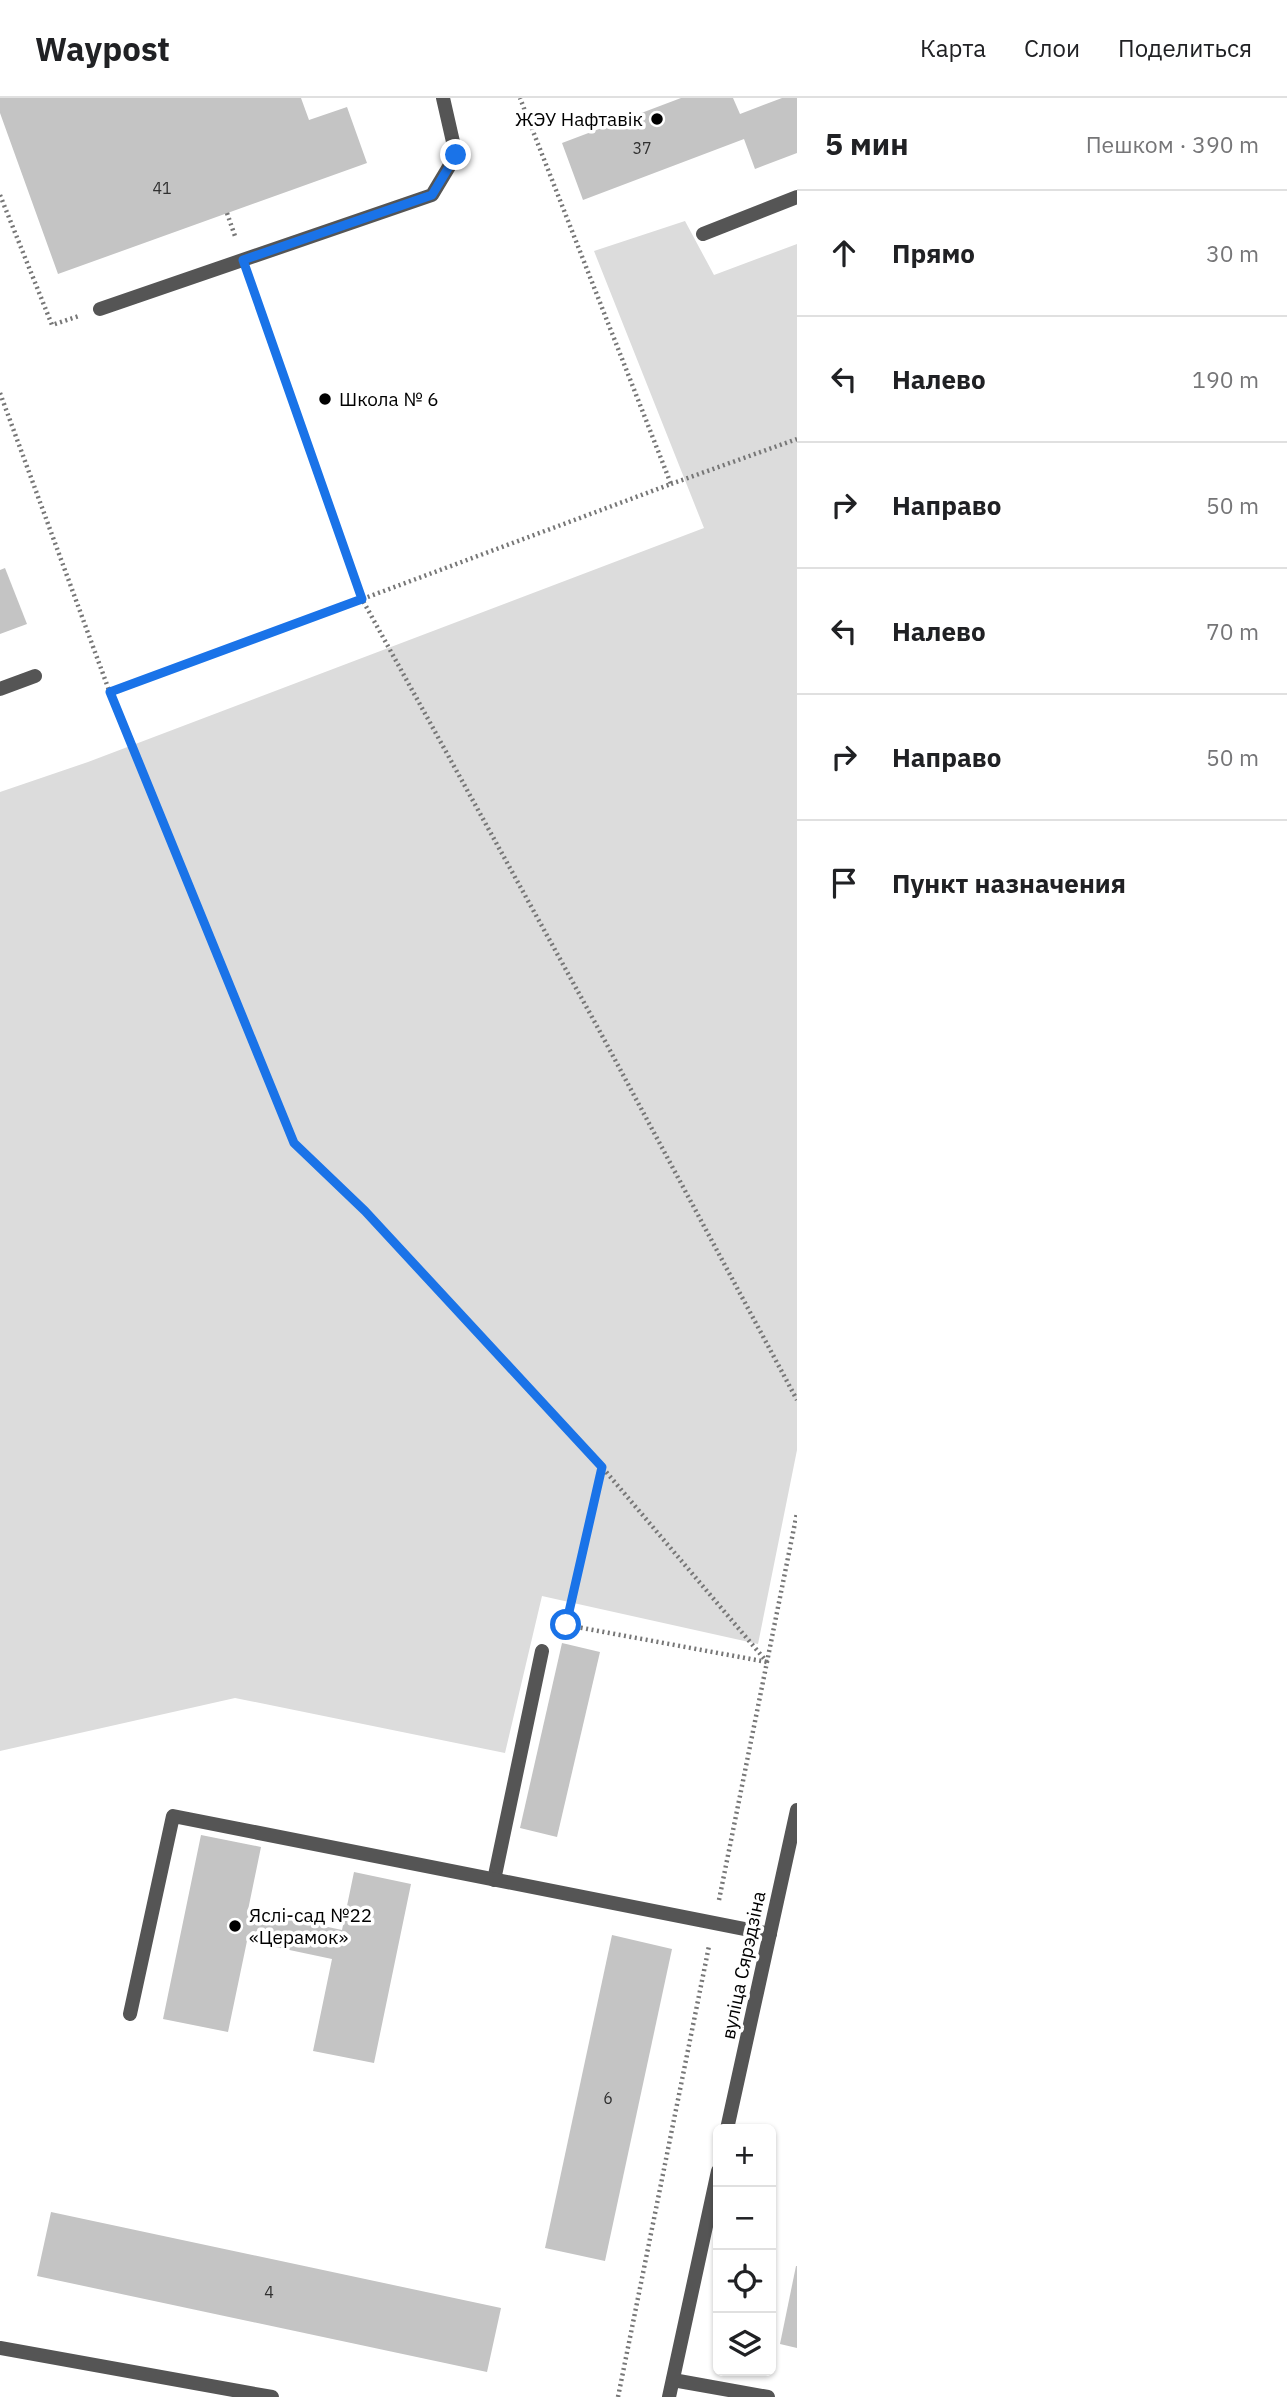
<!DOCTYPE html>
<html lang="ru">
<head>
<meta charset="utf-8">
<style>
	:root { --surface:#fff; --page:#f6f6f6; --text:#202124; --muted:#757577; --line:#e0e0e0 }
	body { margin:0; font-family:"IBM Plex Sans",sans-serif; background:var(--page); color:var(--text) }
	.controls { position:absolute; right:21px; bottom:21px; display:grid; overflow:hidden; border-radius:10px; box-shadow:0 2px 5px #0004 }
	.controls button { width:63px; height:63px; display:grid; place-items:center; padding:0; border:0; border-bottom:2px solid var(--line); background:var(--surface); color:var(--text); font:35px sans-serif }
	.stop { position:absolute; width:21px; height:21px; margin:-16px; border:5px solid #1a73e8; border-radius:50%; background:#fff }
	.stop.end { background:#1a73e8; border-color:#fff; box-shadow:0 2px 7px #0008 }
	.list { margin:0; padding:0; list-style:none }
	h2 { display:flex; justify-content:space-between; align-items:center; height:91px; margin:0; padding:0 28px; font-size:30px }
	h2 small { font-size:23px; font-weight:400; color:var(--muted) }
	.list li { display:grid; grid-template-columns:46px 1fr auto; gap:21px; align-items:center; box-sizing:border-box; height:126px; padding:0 28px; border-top:2px solid var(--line) }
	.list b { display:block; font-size:26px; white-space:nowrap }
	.list em { font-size:23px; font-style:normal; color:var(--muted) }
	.icon { flex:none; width:38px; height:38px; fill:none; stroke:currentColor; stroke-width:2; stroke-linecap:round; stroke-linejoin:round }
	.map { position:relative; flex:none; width:797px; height:2299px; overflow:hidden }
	header { display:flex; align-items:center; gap:42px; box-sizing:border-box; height:98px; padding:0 35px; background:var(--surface); border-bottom:2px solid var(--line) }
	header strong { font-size:33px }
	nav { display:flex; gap:38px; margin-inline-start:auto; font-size:24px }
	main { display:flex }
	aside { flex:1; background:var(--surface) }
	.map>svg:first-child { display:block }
	.green { fill:#dcdcdc }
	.building { fill:#c4c4c4 }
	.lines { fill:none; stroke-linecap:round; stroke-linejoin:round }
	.path { stroke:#777; stroke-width:4.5; stroke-dasharray:2 3.5; stroke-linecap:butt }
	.lane { stroke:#555; stroke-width:14 }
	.street { stroke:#555; stroke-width:14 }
	.route { stroke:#1a73e8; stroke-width:9 }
	.poi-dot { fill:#000; stroke:#fff; stroke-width:2.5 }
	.labels { text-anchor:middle; stroke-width:7; stroke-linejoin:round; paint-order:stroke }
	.number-label { font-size:16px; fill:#313131 }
	.poi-label { font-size:19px; fill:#000; stroke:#fff; text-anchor:start }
	.street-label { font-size:19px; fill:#000; stroke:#fff }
</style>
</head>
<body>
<header>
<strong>Waypost</strong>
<nav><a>Карта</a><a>Слои</a><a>Поделиться</a></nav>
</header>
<main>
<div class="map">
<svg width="797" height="2299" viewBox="0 0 797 2299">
	<rect width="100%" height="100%" fill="#fff"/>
	<polygon class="green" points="685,123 714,177 797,146 797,1352 758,1546 542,1498 505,1655 235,1600 0,1653 0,694 88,664 704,430 594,153"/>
	<g class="building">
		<polygon points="0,0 301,0 309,22 347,9 367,65 58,176 0,15"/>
		<polygon points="681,0 733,0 740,16 782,0 797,0 797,55 755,71 744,41 583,102 562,45"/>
		<polygon points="5,470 27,526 0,536 0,472"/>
		<polygon points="562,1545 600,1554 557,1739 520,1730"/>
		<polygon points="201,1737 261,1749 248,1812 342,1832 354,1774 411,1786 374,1965 313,1953 332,1861 247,1843 228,1934 163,1921"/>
		<polygon points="612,1837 672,1851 605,2163 545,2150"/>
		<polygon points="51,2114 501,2210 487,2274 37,2178"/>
		<polygon points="796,2168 797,2168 797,2250 780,2246"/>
	</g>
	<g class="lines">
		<g class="path">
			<polyline points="0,97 52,227 79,218"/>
			<polyline points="227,115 236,141"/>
			<polyline points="250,182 362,501 598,930 797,1302"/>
			<polyline points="0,295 110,595 294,1045 365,1113 602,1369 767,1564"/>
			<polyline points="671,386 797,341"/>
			<polyline points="110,595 671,386 520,0"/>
			<polyline points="602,1370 566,1527 767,1564"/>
			<polyline points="719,1802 797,1415"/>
			<polyline points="618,2299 709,1848"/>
		</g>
		<g class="lane">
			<polyline points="703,136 797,99"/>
			<polyline points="100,211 432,97 456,57 443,0"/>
			<polyline points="0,591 35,578"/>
			<polyline points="494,1782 542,1553"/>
			<polyline points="130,1916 173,1718 770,1836"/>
			<polyline points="0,2250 272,2299"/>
			<polyline points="673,2282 768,2299"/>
		</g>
		<g class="street">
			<polyline points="727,2031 797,1712"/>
			<polyline points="669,2299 718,2073"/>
		</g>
	</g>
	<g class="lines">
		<polyline class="route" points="456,57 432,97 243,162 362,501 110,594 294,1045 365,1113 602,1369 566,1527"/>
	</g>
	<g class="poi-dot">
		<circle cx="657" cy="21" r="7"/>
		<circle cx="325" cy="301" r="7"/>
		<circle cx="235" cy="1828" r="7"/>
	</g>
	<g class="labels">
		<g class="number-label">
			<text x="642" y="56">37</text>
			<text x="162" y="96">41</text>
			<text x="608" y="2006">6</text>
			<text x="269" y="2200">4</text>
		</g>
		<g class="poi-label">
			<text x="643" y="28" text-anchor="end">ЖЭУ Нафтавік</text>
			<text x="339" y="308">Школа № 6</text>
			<text x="249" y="1824">Яслі-сад №22<tspan x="249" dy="22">«Церамок»</tspan></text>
		</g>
		<g class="street-label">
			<text transform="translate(743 1867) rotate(-78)" y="7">вуліца Сярэдзіна</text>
		</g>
	</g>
</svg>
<div class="controls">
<button>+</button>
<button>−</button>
<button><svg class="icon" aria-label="locate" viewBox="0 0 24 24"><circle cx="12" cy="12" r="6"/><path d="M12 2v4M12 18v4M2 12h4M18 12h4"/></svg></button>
<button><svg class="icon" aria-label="layers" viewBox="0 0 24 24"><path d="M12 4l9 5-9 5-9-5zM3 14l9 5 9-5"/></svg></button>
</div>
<div class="stop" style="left:566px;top:1527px"></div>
<div class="stop end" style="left:456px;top:57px"></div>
</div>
<aside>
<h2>5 мин<small>Пешком · 390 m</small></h2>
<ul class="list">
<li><svg class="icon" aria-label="ahead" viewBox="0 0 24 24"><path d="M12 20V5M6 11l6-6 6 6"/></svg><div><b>Прямо</b></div><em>30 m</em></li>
<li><svg class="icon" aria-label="left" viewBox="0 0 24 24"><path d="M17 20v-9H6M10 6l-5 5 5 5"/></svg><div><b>Налево</b></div><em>190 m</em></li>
<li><svg class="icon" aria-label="right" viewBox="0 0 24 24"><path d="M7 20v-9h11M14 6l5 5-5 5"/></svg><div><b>Направо</b></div><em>50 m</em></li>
<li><svg class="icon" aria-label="left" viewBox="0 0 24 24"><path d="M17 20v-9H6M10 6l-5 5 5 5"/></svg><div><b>Налево</b></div><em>70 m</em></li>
<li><svg class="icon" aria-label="right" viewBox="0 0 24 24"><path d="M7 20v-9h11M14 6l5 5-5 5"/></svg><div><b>Направо</b></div><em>50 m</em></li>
<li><svg class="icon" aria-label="arrive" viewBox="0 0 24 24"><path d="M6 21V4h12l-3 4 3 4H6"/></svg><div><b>Пункт назначения</b></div></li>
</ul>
</aside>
</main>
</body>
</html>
